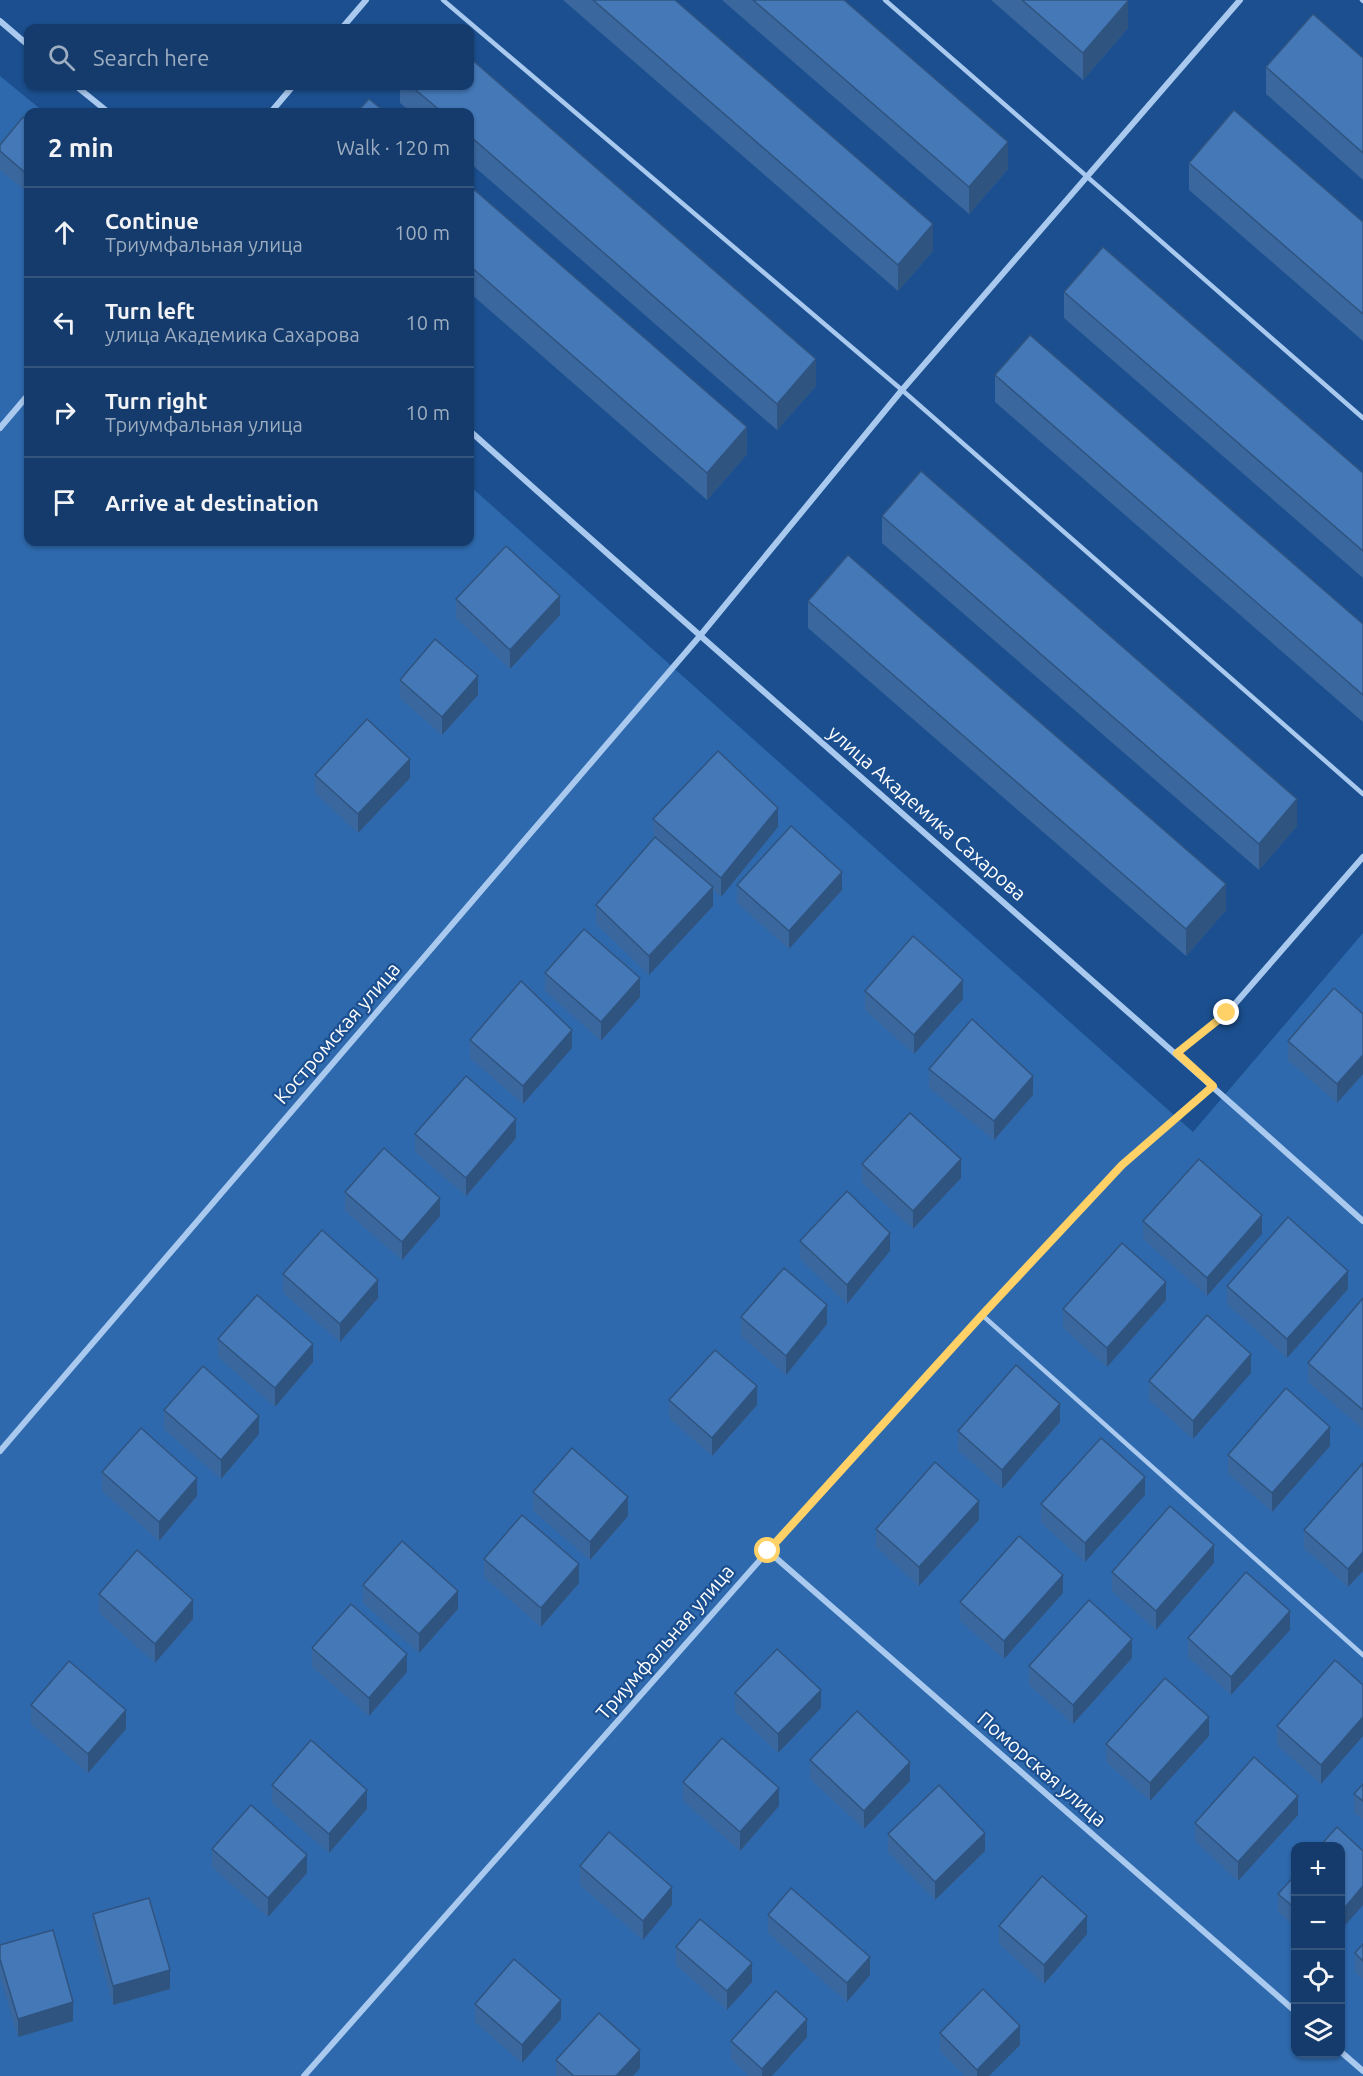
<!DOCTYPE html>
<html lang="en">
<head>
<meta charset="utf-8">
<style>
	:root { --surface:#143b6b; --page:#1d4271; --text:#f1f3f6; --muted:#9dadc1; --line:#33557e }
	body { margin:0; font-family:Ubuntu,sans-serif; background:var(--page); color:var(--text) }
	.controls { position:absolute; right:18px; bottom:18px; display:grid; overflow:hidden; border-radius:12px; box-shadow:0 2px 4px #0004 }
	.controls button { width:54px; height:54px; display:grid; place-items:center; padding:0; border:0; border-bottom:2px solid var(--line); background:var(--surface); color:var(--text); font:30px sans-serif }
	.stop { position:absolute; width:18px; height:18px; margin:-14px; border:4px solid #ffd166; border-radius:50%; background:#fff }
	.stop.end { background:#ffd166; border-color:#fff; box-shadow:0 2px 6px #0008 }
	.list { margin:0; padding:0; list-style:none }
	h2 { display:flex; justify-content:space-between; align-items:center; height:78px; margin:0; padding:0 24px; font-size:26px }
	h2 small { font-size:20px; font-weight:400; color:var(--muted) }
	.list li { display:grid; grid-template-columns:39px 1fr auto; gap:18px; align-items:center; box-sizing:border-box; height:90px; padding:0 24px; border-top:2px solid var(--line) }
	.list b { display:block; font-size:22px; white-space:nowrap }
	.list p { margin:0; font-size:20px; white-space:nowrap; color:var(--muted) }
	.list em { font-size:20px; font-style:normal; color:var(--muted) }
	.icon { flex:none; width:33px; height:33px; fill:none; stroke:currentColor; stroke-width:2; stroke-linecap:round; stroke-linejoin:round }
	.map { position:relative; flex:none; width:1363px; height:2076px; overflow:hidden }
	.search { position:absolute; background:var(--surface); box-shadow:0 2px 4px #0004; left:24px; top:24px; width:450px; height:66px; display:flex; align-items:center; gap:15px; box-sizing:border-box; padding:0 21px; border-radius:12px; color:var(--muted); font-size:22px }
	.panel { position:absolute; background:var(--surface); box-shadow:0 2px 4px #0004; left:24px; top:108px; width:450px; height:438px; border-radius:12px }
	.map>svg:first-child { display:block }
	.green { fill:#2e69ad; fill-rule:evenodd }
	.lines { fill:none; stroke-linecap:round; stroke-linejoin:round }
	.service { stroke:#a9c9ee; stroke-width:4.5 }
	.minor { stroke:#a9c9ee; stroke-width:6 }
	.wall { fill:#3a679d }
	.shaded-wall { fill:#305480 }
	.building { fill:#4478b7; stroke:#305480; stroke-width:1.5 }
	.route { stroke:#ffd166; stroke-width:8 }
	.labels { text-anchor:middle; stroke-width:4.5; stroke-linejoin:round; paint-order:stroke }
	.street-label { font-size:20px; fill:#fff; stroke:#1b4f8f }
</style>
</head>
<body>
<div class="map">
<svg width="1363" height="2076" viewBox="0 0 1363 2076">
	<rect width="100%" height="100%" fill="#1b4f8f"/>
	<path class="green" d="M0,76l44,36h-16v430h442v-56l723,646 170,-199v1143h-1363zM1296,1846h44v208h-44z"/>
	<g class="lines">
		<g class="service">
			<polyline points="443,0 902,390 1363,794"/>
			<polyline points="885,0 1363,418"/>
			<polyline points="1362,0 1363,1"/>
			<polyline points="982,1315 1363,1655"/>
		</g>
		<g class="minor">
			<polyline points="0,21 28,45"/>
			<polyline points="342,28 366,0"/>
			<polyline points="76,86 108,112"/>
			<polyline points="271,112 293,86"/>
			<polyline points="0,428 28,395"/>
			<path d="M470,431c295,265 597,524 893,790"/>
			<polyline points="1177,1053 1227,1013 1363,857"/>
			<polyline points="0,1451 699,637 902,390 1240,0"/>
			<polyline points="768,1551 1296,2012"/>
			<polyline points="1340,2051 1363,2071"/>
			<polyline points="304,2076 768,1551 982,1315 1122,1165 1213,1086"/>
		</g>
	</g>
	<g class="wall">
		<polygon points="563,0 675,0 933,251 898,291"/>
		<polygon points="722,0 844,0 1008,169 969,214"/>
		<polygon points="991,0 1127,0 1128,28 1083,80"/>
		<polygon points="1363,58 1363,180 1266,94 1266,67"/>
		<polygon points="400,86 470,86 816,386 777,430 470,163 470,112 411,112 400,103"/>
		<polygon points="28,121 28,193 0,170 0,151"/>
		<polygon points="1189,163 1363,222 1363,341 1189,190"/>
		<polygon points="470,186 747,454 707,500 470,293"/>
		<polygon points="1064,292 1363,473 1363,578 1064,318"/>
		<polygon points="995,375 1363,624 1363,722 995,402"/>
		<polygon points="882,516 1297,826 1259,870 882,543"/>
		<polygon points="456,599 560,615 510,669 456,618"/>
		<polygon points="808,601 1226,910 1186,956 808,628"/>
		<polygon points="400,680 478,695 442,735 400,698"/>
		<polygon points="315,775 410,778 358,833 315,793"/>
		<polygon points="653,819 778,827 721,897 713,890 713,906 649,975 596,924 596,905 654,838"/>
		<polygon points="737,885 842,890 789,949 737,903"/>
		<polygon points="545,973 640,997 601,1041 545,991"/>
		<polygon points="865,991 963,999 914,1054 865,1010"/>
		<polygon points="1363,1014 1363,1074 1337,1103 1288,1060 1288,1041"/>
		<polygon points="470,1040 572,1048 523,1104 470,1058"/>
		<polygon points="929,1069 1033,1095 994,1140 929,1088"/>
		<polygon points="415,1134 516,1138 466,1196 415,1152"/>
		<polygon points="862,1164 961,1178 913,1229 862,1183"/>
		<polygon points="345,1192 440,1216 402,1260 345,1211"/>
		<polygon points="1143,1221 1262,1234 1207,1296 1143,1239"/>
		<polygon points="800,1241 890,1251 847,1304 800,1259"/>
		<polygon points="283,1274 378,1298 340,1342 283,1293"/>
		<polygon points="1227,1286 1348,1289 1287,1358 1227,1304"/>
		<polygon points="1363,1298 1363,1429 1308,1382 1308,1363"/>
		<polygon points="1166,1300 1107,1367 1063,1328 1063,1309"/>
		<polygon points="741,1317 827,1324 786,1375 741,1336"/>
		<polygon points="218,1339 313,1362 275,1407 218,1357"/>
		<polygon points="1251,1373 1193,1439 1149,1400 1149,1381"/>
		<polygon points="669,1400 757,1405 712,1456 669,1418"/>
		<polygon points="164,1410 259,1434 221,1479 164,1429"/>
		<polygon points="1060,1422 1002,1489 958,1450 958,1431"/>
		<polygon points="1330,1446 1272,1512 1228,1473 1228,1455"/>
		<polygon points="1363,1463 1363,1571 1348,1587 1304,1548 1304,1530"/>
		<polygon points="102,1472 197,1496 159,1541 102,1491"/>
		<polygon points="533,1492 628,1516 590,1560 533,1511"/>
		<polygon points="1145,1495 1085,1562 1041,1523 1041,1504"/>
		<polygon points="979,1520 919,1586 876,1547 876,1529"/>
		<polygon points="484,1559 579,1583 541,1627 484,1577"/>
		<polygon points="1214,1563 1156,1630 1112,1591 1112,1572"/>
		<polygon points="363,1585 458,1609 419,1653 363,1603"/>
		<polygon points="1063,1593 1004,1659 960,1621 960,1602"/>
		<polygon points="99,1594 193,1619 155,1663 99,1613"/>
		<polygon points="1290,1630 1231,1695 1188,1657 1188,1638"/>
		<polygon points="312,1648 407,1672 369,1716 312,1667"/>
		<polygon points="1132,1658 1073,1724 1029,1685 1029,1666"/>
		<polygon points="1363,1685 1363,1736 1321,1784 1277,1745 1277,1726"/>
		<polygon points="735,1693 821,1708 778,1753 735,1712"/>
		<polygon points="31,1705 126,1729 88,1773 31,1724"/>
		<polygon points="1209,1736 1150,1801 1106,1762 1106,1744"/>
		<polygon points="810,1760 910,1781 864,1829 810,1779"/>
		<polygon points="683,1782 779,1806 740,1851 683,1801"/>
		<polygon points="1363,1784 1363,1820 1354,1812 1354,1794"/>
		<polygon points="272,1785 367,1809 329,1853 272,1803"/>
		<polygon points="1298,1815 1238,1881 1195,1841 1195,1823"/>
		<polygon points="888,1834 985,1851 935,1900 888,1852"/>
		<polygon points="212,1849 307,1873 268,1917 212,1867"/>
		<polygon points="580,1866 672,1905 643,1940 580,1885"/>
		<polygon points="1296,1874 1296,1927 1278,1912 1278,1894"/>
		<polygon points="93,1914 170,1989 113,2005 93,1932"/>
		<polygon points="768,1915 870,1975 847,2002 768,1933"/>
		<polygon points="999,1926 1087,1934 1044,1984 999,1944"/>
		<polygon points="1363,1944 1363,1979 1355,1972 1355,1953"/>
		<polygon points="0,1945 73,2021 18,2037 0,1977"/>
		<polygon points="676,1947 752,1982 727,2010 676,1965"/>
		<polygon points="475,2004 561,2019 522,2063 475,2022"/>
		<polygon points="940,2033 1020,2045 989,2076 965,2076 940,2051"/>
		<polygon points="807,2037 772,2076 749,2076 731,2059 731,2041"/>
		<polygon points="556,2060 640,2068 633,2076 556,2076"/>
	</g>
	<g class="shaded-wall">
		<polygon points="1128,1 1128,28 1083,80 1083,53"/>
		<polygon points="1008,142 1008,169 969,214 969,187"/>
		<polygon points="933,224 933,251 898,291 898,265"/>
		<polygon points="816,359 816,386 777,430 777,404"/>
		<polygon points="747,427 747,454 707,500 707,473"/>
		<polygon points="560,596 560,615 510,669 510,650"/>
		<polygon points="478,676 478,695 442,735 442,717"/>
		<polygon points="410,759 410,778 358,833 358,814"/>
		<polygon points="1297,799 1297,826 1259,870 1259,844"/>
		<polygon points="778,808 778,827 721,897 721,878"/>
		<polygon points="842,872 842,890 789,949 789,931"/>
		<polygon points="1226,884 1226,910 1186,956 1186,929"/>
		<polygon points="713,887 713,906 649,975 649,956"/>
		<polygon points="640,978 640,997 601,1041 601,1022"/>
		<polygon points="963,980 963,999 914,1054 914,1035"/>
		<polygon points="572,1030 572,1048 523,1104 523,1086"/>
		<polygon points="1363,1055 1363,1074 1337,1103 1337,1084"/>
		<polygon points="1033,1076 1033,1095 994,1140 994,1121"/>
		<polygon points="516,1119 516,1138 466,1196 466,1178"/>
		<polygon points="961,1159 961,1178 913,1229 913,1211"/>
		<polygon points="440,1198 440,1216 402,1260 402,1242"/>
		<polygon points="1262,1215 1262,1234 1207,1296 1207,1278"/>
		<polygon points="890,1233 890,1251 847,1304 847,1285"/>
		<polygon points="1348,1271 1348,1289 1287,1358 1287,1339"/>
		<polygon points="378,1280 378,1298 340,1342 340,1324"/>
		<polygon points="1166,1282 1166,1300 1107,1367 1107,1348"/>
		<polygon points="827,1305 827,1324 786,1375 786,1356"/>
		<polygon points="313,1344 313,1362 275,1407 275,1388"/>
		<polygon points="1251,1354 1251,1373 1193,1439 1193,1421"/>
		<polygon points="757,1386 757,1405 712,1456 712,1438"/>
		<polygon points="1060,1404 1060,1422 1002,1489 1002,1470"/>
		<polygon points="259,1416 259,1434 221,1479 221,1460"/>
		<polygon points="1330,1427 1330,1446 1272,1512 1272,1493"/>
		<polygon points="1145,1477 1145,1495 1085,1562 1085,1543"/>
		<polygon points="197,1478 197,1496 159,1541 159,1522"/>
		<polygon points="628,1497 628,1516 590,1560 590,1542"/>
		<polygon points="979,1501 979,1520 919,1586 919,1567"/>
		<polygon points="1214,1545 1214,1563 1156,1630 1156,1611"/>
		<polygon points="1363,1552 1363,1571 1348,1587 1348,1569"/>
		<polygon points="579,1564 579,1583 541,1627 541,1608"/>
		<polygon points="1063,1575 1063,1593 1004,1659 1004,1641"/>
		<polygon points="458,1591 458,1609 419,1653 419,1634"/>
		<polygon points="193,1600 193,1619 155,1663 155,1644"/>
		<polygon points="1290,1611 1290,1630 1231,1695 1231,1677"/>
		<polygon points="1132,1639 1132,1658 1073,1724 1073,1705"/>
		<polygon points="407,1654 407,1672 369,1716 369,1698"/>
		<polygon points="821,1690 821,1708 778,1753 778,1734"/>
		<polygon points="126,1710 126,1729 88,1773 88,1754"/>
		<polygon points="1209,1717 1209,1736 1150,1801 1150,1783"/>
		<polygon points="1363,1717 1363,1736 1321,1784 1321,1765"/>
		<polygon points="910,1762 910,1781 864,1829 864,1811"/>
		<polygon points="779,1788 779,1806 740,1851 740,1832"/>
		<polygon points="367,1790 367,1809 329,1853 329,1834"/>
		<polygon points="1298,1796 1298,1815 1238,1881 1238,1862"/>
		<polygon points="985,1833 985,1851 935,1900 935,1882"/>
		<polygon points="307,1855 307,1873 268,1917 268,1898"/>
		<polygon points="1363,1886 1363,1905 1341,1930 1341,1912"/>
		<polygon points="672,1887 672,1905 643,1940 643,1921"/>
		<polygon points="1087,1916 1087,1934 1044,1984 1044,1965"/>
		<polygon points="870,1957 870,1975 847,2002 847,1983"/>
		<polygon points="752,1963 752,1982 727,2010 727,1991"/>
		<polygon points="170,1970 170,1989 113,2005 113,1986"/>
		<polygon points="561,2000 561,2019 522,2063 522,2045"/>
		<polygon points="73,2002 73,2021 18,2037 18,2019"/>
		<polygon points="807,2019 807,2037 772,2076 762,2076 762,2069"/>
		<polygon points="1020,2026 1020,2045 989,2076 977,2076 977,2070"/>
		<polygon points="640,2050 640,2068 633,2076 616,2076"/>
	</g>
	<g class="building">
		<polygon points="593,0 675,0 933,224 898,265"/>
		<polygon points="753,0 844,0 1008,142 969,187"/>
		<polygon points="1022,0 1127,0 1128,1 1083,53"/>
		<polygon points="1313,14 1363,58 1363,153 1266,67"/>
		<polygon points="470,58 816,359 777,404 470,136 470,112 442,112 411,86 470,86"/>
		<polygon points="369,99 385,112 357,112"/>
		<polygon points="1234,110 1363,222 1363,314 1189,163"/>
		<polygon points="23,117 28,121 28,175 0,151 0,145"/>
		<polygon points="470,186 747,427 707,473 470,266"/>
		<polygon points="1103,247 1363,473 1363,551 1064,292"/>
		<polygon points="1030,335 1363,624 1363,695 995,375"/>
		<polygon points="921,471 1297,799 1259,844 882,516"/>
		<polygon points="506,546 560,596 510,650 456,599"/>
		<polygon points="848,555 1226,884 1186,929 808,601"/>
		<polygon points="435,639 478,676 442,717 400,680"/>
		<polygon points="367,719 410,759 358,814 315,775"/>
		<polygon points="718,751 778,808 721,878 653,819"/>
		<polygon points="791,826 842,872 789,931 737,885"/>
		<polygon points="655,837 713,887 649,956 596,905"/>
		<polygon points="584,929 640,978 601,1022 545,973"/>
		<polygon points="913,936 963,980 914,1035 865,991"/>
		<polygon points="521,981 572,1030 523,1086 470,1040"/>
		<polygon points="1334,988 1363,1014 1363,1055 1337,1084 1288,1041"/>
		<polygon points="972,1019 1033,1076 994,1121 929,1069"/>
		<polygon points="466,1076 516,1119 466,1178 415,1134"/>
		<polygon points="910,1113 961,1159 913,1211 862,1164"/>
		<polygon points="384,1148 440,1198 402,1242 345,1192"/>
		<polygon points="1199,1159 1262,1215 1207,1278 1143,1221"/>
		<polygon points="847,1191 890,1233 847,1285 800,1241"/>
		<polygon points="1288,1217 1348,1271 1287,1339 1227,1286"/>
		<polygon points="322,1230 378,1280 340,1324 283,1274"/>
		<polygon points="1122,1243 1166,1282 1107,1348 1063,1309"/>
		<polygon points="784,1268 827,1305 786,1356 741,1317"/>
		<polygon points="257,1295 313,1344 275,1388 218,1339"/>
		<polygon points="1363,1298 1363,1410 1308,1363"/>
		<polygon points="1207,1315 1251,1354 1193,1421 1149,1381"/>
		<polygon points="715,1350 757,1386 712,1438 669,1400"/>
		<polygon points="1016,1365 1060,1404 1002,1470 958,1431"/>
		<polygon points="203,1366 259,1416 221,1460 164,1410"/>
		<polygon points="1286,1388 1330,1427 1272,1493 1228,1455"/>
		<polygon points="141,1428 197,1478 159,1522 102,1472"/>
		<polygon points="1101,1438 1145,1477 1085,1543 1041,1504"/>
		<polygon points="572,1448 628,1497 590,1542 533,1492"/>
		<polygon points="935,1462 979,1501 919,1567 876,1529"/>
		<polygon points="1363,1463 1363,1552 1348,1569 1304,1530"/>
		<polygon points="1170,1506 1214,1545 1156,1611 1112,1572"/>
		<polygon points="522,1515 579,1564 541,1608 484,1559"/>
		<polygon points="1019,1536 1063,1575 1004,1641 960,1602"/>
		<polygon points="402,1541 458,1591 419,1634 363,1585"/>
		<polygon points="137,1550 193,1600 155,1644 99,1594"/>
		<polygon points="1246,1572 1290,1611 1231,1677 1188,1638"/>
		<polygon points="1089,1600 1132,1639 1073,1705 1029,1666"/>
		<polygon points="351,1604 407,1654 369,1698 312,1648"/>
		<polygon points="777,1649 821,1690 778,1734 735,1693"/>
		<polygon points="1335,1660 1363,1685 1363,1717 1321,1765 1277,1726"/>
		<polygon points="69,1661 126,1710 88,1754 31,1705"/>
		<polygon points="1165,1678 1209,1717 1150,1783 1106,1744"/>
		<polygon points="857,1711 910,1762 864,1811 810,1760"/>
		<polygon points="722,1738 779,1788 740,1832 683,1782"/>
		<polygon points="311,1740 367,1790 329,1834 272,1785"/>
		<polygon points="1254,1757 1298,1796 1238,1862 1195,1823"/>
		<polygon points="1363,1784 1363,1801 1354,1794"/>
		<polygon points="939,1785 985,1833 935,1882 888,1834"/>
		<polygon points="251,1805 307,1855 268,1898 212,1849"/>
		<polygon points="1337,1827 1363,1851 1363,1886 1341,1912 1341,1846 1320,1846"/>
		<polygon points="609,1832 672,1887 643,1921 580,1866"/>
		<polygon points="1296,1874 1296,1909 1278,1894"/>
		<polygon points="1042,1876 1087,1916 1044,1965 999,1926"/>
		<polygon points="791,1888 870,1957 847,1983 768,1915"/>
		<polygon points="149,1898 170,1970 113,1986 93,1914"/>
		<polygon points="700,1919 752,1963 727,1991 676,1947"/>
		<polygon points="53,1930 73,2002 18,2019 0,1959 0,1945"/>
		<polygon points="1363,1944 1363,1961 1355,1953"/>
		<polygon points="514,1959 561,2000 522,2045 475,2004"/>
		<polygon points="983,1989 1020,2026 977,2070 940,2033"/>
		<polygon points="776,1991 807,2019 762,2069 731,2041"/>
		<polygon points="599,2013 640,2050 616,2076 574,2076 556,2060"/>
	</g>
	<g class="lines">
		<polyline class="route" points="768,1551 982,1315 1122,1165 1213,1086 1177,1053 1227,1013"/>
	</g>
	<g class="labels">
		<g class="street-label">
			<text transform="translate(927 813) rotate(41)" y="7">улица Академика Сахарова</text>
			<text transform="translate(337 1033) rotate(-49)" y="7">Костромская улица</text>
			<text transform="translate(665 1642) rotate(-49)" y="7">Триумфальная улица</text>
			<text transform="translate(1042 1769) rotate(41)" y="7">Поморская улица</text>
		</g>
	</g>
</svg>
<div class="controls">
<button>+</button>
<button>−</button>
<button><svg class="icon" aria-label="locate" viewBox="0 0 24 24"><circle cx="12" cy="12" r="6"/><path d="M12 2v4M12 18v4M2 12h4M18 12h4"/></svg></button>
<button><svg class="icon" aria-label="layers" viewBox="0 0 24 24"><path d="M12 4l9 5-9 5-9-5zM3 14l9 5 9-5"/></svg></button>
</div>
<div class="stop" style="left:768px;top:1551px"></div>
<div class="stop end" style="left:1227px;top:1013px"></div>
<div class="search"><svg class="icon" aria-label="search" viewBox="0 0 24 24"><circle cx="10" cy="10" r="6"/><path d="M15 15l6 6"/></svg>Search here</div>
<section class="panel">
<h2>2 min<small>Walk · 120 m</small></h2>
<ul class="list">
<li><svg class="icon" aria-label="ahead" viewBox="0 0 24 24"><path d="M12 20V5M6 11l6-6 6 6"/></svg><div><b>Continue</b><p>Триумфальная улица</p></div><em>100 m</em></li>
<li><svg class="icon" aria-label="left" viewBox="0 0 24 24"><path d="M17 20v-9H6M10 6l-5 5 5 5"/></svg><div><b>Turn left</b><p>улица Академика Сахарова</p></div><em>10 m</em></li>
<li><svg class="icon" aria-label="right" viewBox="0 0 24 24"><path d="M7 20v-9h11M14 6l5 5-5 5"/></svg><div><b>Turn right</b><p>Триумфальная улица</p></div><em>10 m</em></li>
<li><svg class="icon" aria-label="arrive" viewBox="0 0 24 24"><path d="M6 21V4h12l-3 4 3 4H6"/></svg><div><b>Arrive at destination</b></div></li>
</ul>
</section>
</div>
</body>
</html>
